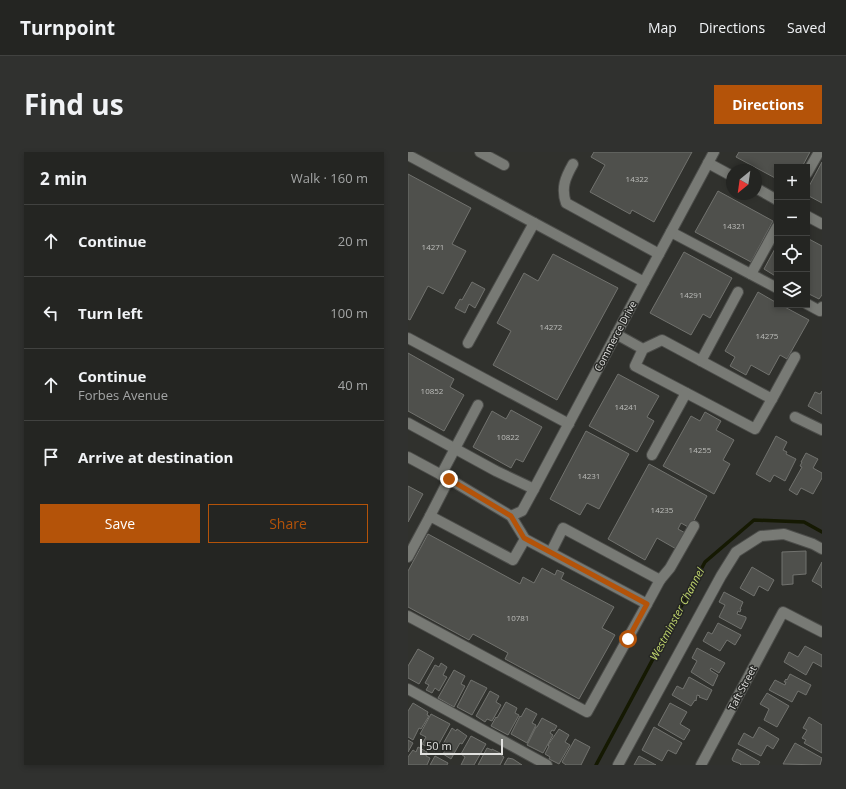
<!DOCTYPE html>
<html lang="en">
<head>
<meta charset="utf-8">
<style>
	:root { --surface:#242522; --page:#30312f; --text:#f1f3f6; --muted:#a3a5a5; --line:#414240; --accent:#b45309 }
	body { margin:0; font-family:"Open Sans",sans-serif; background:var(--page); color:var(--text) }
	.controls { position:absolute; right:12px; top:12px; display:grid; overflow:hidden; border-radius:0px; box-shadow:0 2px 6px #0003 }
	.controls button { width:36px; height:36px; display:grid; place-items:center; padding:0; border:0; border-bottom:1px solid var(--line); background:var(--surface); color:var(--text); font:20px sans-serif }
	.compass { position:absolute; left:318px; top:12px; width:36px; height:36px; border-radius:50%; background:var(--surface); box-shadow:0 2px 6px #0003; rotate:209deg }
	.scale { position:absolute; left:12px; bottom:10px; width:83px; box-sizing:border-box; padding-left:4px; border:2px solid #e1e1df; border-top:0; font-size:11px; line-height:14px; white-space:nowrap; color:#e1e1df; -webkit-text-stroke:3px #262724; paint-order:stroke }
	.stop { position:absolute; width:12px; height:12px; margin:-9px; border:3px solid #b45309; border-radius:50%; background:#fff }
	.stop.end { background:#b45309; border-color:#fff; box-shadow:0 1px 4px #0008 }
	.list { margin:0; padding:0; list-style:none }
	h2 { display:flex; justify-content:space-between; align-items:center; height:52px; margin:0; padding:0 16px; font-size:17px }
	h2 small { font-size:13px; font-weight:400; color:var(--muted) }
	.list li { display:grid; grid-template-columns:26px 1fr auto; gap:12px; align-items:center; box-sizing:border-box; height:72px; padding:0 16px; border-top:1px solid var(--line) }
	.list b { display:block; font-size:15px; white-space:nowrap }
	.list p { margin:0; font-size:13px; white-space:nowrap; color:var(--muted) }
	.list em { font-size:13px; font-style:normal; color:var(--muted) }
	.actions { display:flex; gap:8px; padding:12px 16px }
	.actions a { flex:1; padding:9px 0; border:1px solid var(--accent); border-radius:0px; text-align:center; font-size:14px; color:var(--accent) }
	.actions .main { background:var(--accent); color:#fff }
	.icon { flex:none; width:22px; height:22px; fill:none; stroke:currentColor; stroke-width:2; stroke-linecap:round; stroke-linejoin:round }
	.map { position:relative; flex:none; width:414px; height:613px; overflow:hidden; border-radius:0px }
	header { display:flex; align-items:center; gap:24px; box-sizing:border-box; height:56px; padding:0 20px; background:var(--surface); border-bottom:1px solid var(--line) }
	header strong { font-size:19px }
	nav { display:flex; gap:22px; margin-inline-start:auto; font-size:14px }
	.intro { display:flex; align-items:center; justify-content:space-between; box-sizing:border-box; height:96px; padding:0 24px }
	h1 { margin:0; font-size:28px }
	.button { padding:10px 18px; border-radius:0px; background:var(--accent); color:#fff; font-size:14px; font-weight:700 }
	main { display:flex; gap:24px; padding:0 24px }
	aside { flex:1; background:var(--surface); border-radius:0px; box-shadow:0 2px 6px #0003 }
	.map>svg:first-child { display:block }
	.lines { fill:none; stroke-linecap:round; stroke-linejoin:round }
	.stream { stroke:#151902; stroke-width:3.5 }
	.building { fill:#4f504c; stroke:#71726e }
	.minor-casing { stroke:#4c4d4a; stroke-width:12 }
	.minor { stroke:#787a75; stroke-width:10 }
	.route { stroke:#b45309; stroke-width:5 }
	.labels { text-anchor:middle; stroke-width:3; stroke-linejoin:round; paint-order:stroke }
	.number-label { font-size:8px; fill:#bcbdba }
	.street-label { font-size:10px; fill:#e1e1df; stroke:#262724 }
	.water-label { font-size:11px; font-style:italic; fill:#c2d76d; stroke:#262724 }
</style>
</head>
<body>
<header>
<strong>Turnpoint</strong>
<nav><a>Map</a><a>Directions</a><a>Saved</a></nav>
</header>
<div class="intro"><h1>Find us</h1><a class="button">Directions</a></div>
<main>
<aside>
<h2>2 min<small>Walk · 160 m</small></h2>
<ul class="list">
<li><svg class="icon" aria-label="ahead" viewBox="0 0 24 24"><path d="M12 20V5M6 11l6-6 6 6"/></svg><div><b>Continue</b></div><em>20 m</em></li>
<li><svg class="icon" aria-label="left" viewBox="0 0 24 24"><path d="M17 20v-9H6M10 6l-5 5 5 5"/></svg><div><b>Turn left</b></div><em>100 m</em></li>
<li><svg class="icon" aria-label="ahead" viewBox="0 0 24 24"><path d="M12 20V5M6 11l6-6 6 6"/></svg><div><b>Continue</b><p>Forbes Avenue</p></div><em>40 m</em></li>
<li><svg class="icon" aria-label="arrive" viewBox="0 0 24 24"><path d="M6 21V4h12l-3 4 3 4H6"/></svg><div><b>Arrive at destination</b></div></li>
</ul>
<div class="actions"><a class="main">Save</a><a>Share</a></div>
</aside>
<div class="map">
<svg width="414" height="613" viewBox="0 0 414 613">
	<rect width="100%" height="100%" fill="#30312d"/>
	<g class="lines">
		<polyline class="stream" points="188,613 297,410 346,368 396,370 414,380"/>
	</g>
	<g class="building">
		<polygon points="186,0 284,0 246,70 224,58 222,62 182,40 197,13 183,5"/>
		<polygon points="331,0 402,0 394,15 369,15 369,27 328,5"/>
		<polygon points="414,10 414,51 399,43 399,38"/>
		<polygon points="0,22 63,56 44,92 58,99 35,142 20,134 2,168 0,167"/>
		<polygon points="310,39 365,69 343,110 287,80"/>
		<polygon points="399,86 414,94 414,143 411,147 399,141"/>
		<polygon points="369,93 369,125 356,117"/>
		<polygon points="276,100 324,126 302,166 295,162 283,183 242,161"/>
		<polygon points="145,102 210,136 149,248 85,213 103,179 89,171 116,121 130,129"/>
		<polygon points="64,130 77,137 67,156 61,152 57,161 47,156 52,147 54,148"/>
		<polygon points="350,140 369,151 369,153 373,153 401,168 379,207 372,203 361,223 343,213 338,223 322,214 327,205 317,199"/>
		<polygon points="0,201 46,227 42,235 56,243 36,279 0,259"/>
		<polygon points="210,222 251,244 239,265 246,269 229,300 181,274"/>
		<polygon points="414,239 414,262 400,254 407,240 412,242"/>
		<polygon points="103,258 134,275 115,310 108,307 103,316 65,295 84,259 98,267"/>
		<polygon points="297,260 313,269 308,278 326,288 315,308 322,312 306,342 255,314 283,264 292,269"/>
		<polygon points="178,279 221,302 191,357 179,351 172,363 142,347"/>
		<polygon points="368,284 379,290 375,298 379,300 378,302 388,307 377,329 366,323 362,330 348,322"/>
		<polygon points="398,301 410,307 405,316 414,321 414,326 405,342 393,336 389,343 381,338 394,315 392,314 394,310 393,310"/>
		<polygon points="241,312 299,344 282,376 273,371 270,377 279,382 270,398 249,386 237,408 200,387"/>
		<polygon points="0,334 15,342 0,370"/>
		<polygon points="20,382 112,432 115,425 126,431 134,416 147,423 149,418 156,421 153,427 206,455 194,476 207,483 171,547 97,507 100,501 65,482 61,488 0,455 0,419"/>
		<polygon points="398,399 398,422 385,423 385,432 374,433 374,400"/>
		<polygon points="414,410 414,436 413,434 404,429"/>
		<polygon points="344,415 366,428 360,439 351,434 346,444 332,436"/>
		<polygon points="316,440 335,450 332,457 333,457 332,460 330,459 329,462 338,465 338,467 333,477 311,465 317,453 311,450"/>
		<polygon points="310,471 333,483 327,493 319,488 312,499 295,489 300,480 304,482"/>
		<polygon points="397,494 414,503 414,515 405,510 398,523 376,510 381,500 390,505"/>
		<polygon points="289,496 317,511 311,521 303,516 302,518 310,523 305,534 283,520 289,509 284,506"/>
		<polygon points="10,497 26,506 11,532 0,526 0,514"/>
		<polygon points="33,511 39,515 35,523 39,525 31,539 27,536 24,541 18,538 21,533 17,531 27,513 31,515"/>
		<polygon points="46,518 57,524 53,532 57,534 46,555 30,546"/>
		<polygon points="382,522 403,533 398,543 390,539 384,550 361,538 367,528 377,533 378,530 376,530 378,527 379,528"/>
		<polygon points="281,525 304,538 299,548 291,545 292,544 289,543 288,549 287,548 283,554 264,543 269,534 275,537"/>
		<polygon points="63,528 79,536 64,563 49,555"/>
		<polygon points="82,539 91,544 88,550 93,553 84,569 79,567 77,570 68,564"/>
		<polygon points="359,541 381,554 369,575 356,568 361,557 352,552"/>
		<polygon points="98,550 109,556 107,561 111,563 100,583 83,574 88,565 89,566"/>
		<polygon points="5,551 20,560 19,563 21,564 13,577 11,576 5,588 0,585 0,559"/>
		<polygon points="262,551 279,560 272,572 282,578 276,588 250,573"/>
		<polygon points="118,556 129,562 124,571 128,573 119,591 103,582 112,564 113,565"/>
		<polygon points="23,562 42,572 27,599 14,592 18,585 12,582"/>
		<polygon points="401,565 414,573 414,601 396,591 398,588 394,586 399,578 395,576"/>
		<polygon points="134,566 149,574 146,579 144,578 142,581 145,583 135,601 119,593 128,575 129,575"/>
		<polygon points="246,575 274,591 268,602 260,598 254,609 234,598"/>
		<polygon points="351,575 371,587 365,597 359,593 353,604 330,592 336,581 345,586"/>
		<polygon points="44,576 48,579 49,577 59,584 54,592 52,591 43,607 35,602 39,595 35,592"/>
		<polygon points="151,577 161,583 157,590 162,593 151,612 141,607 142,605 137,602 141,594 140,593"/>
		<polygon points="63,584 78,592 66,613 53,613 57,605 53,602"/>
		<polygon points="167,587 182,595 173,613 158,613 154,610"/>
		<polygon points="0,588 5,591 0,600"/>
		<polygon points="387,591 414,606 412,613 375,612"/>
		<polygon points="10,595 19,600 18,604 22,606 19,613 0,613 0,605 2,602 5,598 8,600"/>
		<polygon points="79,596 84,598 84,597 94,602 93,603 96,605 92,613 70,613"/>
		<polygon points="329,597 352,610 350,613 332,613 333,612 325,609 324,607"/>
		<polygon points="27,604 40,611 39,613 22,613"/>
		<polygon points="231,604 248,613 226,613"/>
		<polygon points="100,606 105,607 114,613 96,613"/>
	</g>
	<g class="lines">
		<g class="minor-casing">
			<g id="minor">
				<polyline points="72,0 96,13"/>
				<polyline points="0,3 236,130"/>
				<polyline points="300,11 324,24"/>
				<path d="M165,12c-8,14 -12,24 -7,39l93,51"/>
				<polyline points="399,21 411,0"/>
				<polyline points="348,36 369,48"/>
				<polyline points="399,64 414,72"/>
				<polyline points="263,80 369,136"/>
				<polyline points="343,122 369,75"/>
				<polyline points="399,152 412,159 414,155"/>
				<polyline points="208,182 235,197 254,188 364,247 347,277 227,214 235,197"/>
				<polyline points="0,186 161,272"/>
				<polyline points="60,191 126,71"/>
				<polyline points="293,209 330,140"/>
				<polyline points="364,247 387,205"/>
				<polyline points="387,265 414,278"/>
				<polyline points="0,271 88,319 126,337"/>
				<polyline points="244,303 278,241"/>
				<polyline points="0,305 41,327 103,364 117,387 239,452 179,560 0,464"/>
				<polyline points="33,323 70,253"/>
				<polyline points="22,364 41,327"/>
				<polyline points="103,364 114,359 126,337 236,130 306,0"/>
				<polyline points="143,400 155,376 252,428 239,452"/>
				<polyline points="0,405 22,364 105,408 117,387"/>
				<polyline points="252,428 262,416 286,374"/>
				<polyline points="0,537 139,613"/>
				<polyline points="210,613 313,424 328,400 353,384 376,382 405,392 414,397"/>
				<polyline points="293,613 375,460 414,480"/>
			</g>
		</g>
		<use href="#minor" class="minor"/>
	</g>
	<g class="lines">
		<polyline class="route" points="41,327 103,364 116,386 239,452 220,487"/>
	</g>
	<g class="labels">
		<g class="number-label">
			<text x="229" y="30">14322</text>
			<text x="326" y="77">14321</text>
			<text x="25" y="98">14271</text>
			<text x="283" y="146">14291</text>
			<text x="143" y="178">14272</text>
			<text x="359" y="187">14275</text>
			<text x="24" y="242">10852</text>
			<text x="218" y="258">14241</text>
			<text x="100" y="288">10822</text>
			<text x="292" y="301">14255</text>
			<text x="181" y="327">14231</text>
			<text x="254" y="361">14235</text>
			<text x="110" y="469">10781</text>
		</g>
		<g class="street-label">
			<text transform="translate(207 184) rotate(-62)" y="4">Commerce Drive</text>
			<text transform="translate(334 536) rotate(-62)" y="4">Taft Street</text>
		</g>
		<g class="water-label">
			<text transform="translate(269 462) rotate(-62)" y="4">Westminster Channel</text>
		</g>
	</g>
</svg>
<div class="controls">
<button>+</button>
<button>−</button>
<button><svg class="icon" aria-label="locate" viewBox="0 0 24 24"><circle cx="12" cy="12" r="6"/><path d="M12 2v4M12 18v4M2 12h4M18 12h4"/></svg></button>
<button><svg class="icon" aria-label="layers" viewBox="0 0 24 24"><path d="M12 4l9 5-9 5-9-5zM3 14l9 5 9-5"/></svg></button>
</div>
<svg class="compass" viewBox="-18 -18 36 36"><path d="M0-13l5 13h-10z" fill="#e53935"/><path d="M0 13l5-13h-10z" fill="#a3a5a5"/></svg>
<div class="scale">50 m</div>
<div class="stop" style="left:220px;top:487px"></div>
<div class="stop end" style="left:41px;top:327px"></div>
</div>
</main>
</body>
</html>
